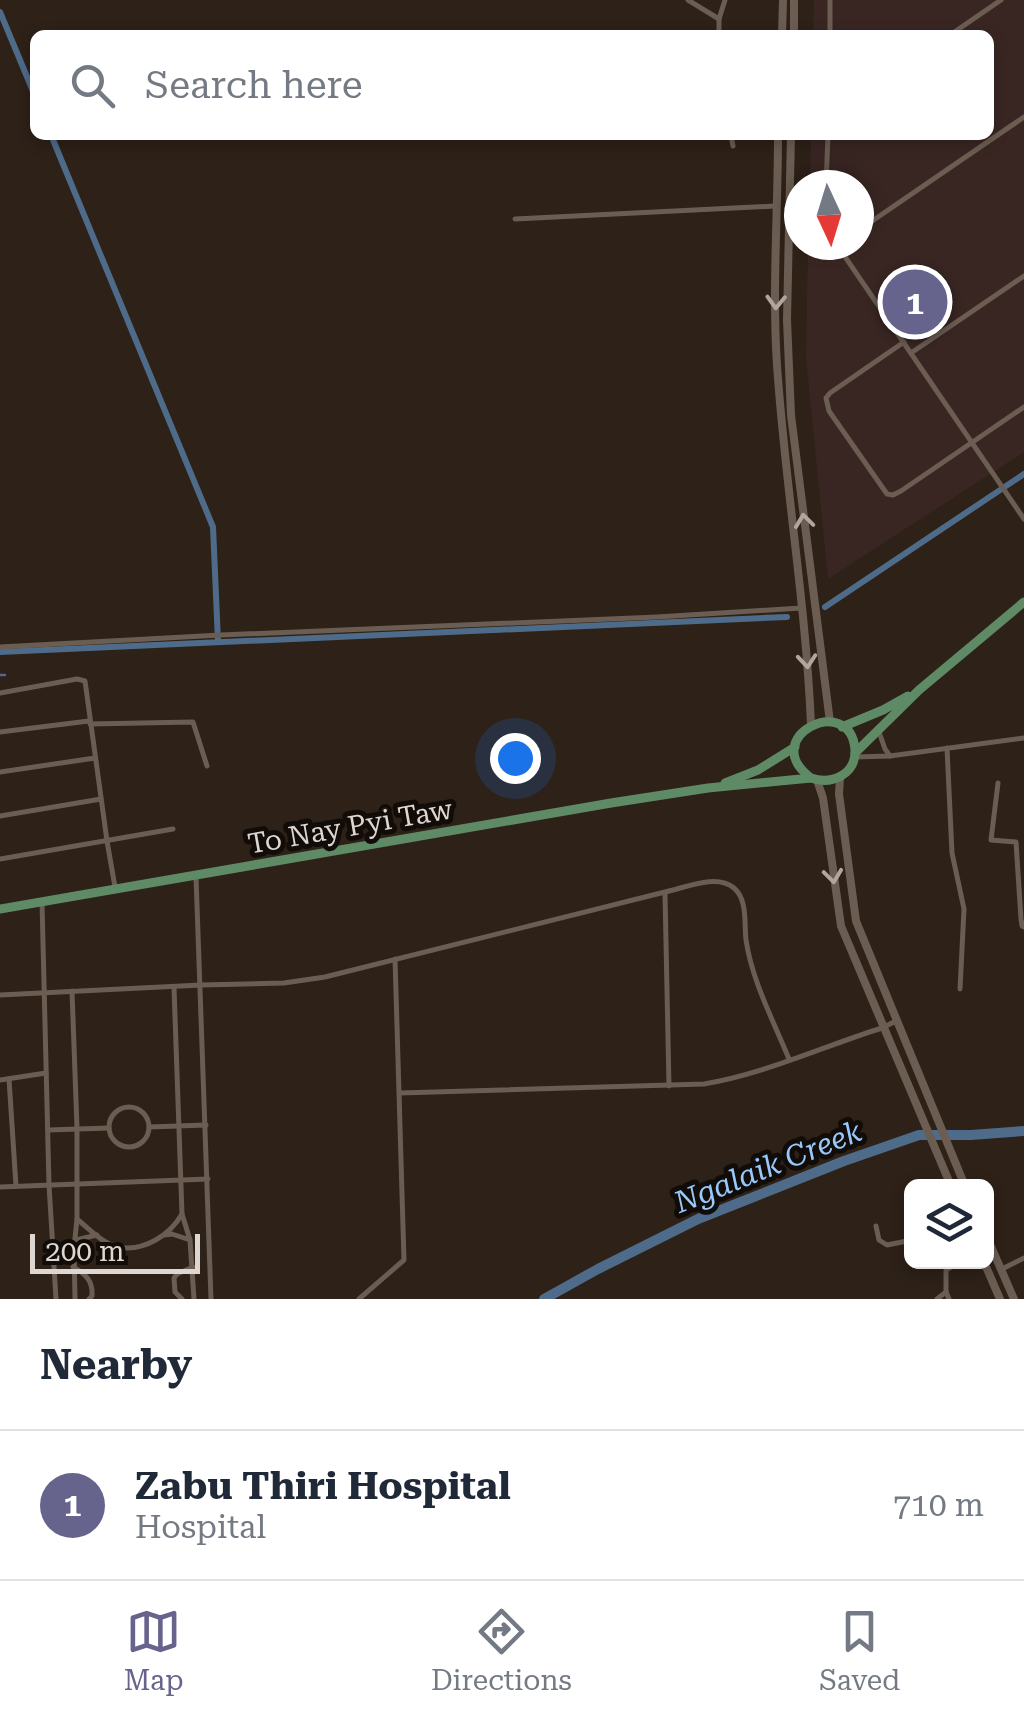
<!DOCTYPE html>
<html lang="en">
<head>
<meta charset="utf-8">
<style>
	:root { --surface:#fff; --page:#f6f6f7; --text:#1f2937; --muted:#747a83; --line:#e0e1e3; --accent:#66638c }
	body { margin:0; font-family:"Roboto Serif",serif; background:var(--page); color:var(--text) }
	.controls { position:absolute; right:30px; bottom:30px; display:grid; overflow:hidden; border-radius:15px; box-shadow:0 5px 15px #0003 }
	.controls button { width:90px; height:90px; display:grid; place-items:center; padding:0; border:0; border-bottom:2px solid var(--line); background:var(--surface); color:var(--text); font:50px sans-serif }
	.compass { position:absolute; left:784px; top:170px; width:90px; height:90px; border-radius:50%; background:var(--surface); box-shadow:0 5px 15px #0003; rotate:176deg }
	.scale { position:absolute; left:30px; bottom:25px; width:170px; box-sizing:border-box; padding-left:10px; border:5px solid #ded6d0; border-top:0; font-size:28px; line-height:35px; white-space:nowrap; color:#ded6d0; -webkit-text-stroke:8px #120c08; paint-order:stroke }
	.you { position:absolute; left:515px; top:758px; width:35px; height:35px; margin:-25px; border:8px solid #fff; border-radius:50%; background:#1a73e8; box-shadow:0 0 0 15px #1a73e833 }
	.badge { display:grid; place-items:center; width:65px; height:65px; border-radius:50%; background:var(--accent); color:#fff; font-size:32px; font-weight:700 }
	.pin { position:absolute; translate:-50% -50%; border:5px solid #fff; box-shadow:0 2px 10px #0006 }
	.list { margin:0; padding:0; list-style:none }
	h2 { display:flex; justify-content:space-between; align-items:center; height:130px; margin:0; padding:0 40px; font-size:42px }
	h2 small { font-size:32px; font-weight:400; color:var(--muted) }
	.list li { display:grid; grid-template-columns:65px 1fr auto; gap:30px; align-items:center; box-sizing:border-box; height:150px; padding:0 40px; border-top:2px solid var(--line) }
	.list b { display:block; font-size:38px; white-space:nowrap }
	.list p { margin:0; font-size:32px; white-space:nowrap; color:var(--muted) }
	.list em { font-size:32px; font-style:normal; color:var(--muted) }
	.icon { flex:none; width:55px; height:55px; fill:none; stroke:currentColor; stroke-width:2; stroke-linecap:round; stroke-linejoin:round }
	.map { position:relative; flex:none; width:1024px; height:1299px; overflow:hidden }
	.search { position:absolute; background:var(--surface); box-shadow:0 5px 15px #0003; left:30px; right:30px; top:30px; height:110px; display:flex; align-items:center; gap:25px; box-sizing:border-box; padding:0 35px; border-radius:15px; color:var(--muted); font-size:38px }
	.sheet { height:280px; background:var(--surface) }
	nav { display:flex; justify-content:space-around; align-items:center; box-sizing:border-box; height:140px; border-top:2px solid var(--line); background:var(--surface); font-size:28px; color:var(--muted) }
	nav a { display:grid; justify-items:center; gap:5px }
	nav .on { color:var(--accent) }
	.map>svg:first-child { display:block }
	.medical { fill:#392623 }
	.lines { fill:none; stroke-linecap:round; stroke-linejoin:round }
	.stream { stroke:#4e6b8a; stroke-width:2.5 }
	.canal { stroke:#4e6b8a; stroke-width:6 }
	.river { stroke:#4e6b8a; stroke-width:10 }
	.minor { stroke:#6b5d52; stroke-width:5 }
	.secondary { stroke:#6b5d52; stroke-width:8 }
	.primary { stroke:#5e8b66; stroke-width:9 }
	.oneway { stroke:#b0a69e }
	.labels { text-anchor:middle; stroke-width:10; stroke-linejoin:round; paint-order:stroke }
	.street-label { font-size:28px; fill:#ded6d0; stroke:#120c08 }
	.water-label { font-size:30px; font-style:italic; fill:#98c9fd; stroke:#120c08 }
</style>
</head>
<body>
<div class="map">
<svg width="1024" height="1299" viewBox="0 0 1024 1299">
	<rect width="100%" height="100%" fill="#2d2118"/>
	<polygon class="medical" points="814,0 1024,0 1024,452 828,579 806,358 808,245 859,245 859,185 810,185 811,135 989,135 989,35 813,35"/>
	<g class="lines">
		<polyline class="stream" points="0,675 5,675"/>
		<g class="canal">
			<polyline points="0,12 35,96"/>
			<polyline points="51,135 213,527 218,641"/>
			<polyline points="825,607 1024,474"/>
			<polyline points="0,652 787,617"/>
		</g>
		<polyline class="river" points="544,1299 598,1269 698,1219 844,1161 919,1135 971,1135 1024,1131"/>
		<g class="minor">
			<polyline points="688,0 719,19"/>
			<polyline points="719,35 719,19 725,0"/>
			<polyline points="830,35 830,0"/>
			<polyline points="950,35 1001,0"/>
			<polyline points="731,135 733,146"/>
			<polyline points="826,185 828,135"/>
			<polyline points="515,219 775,206"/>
			<polyline points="859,230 1024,117"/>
			<polyline points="837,245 1024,519"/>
			<polyline points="904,342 830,393 826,398 829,411 887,494 893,495 901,491 1024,407"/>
			<polyline points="911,353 1024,276"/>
			<polyline points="0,647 221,635 657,617 801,608"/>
			<polyline points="0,693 77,679 85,681 107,841 115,887"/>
			<polyline points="90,724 193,722 207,766"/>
			<polyline points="0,732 89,721"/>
			<polyline points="879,732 885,749 890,756"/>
			<polyline points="947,748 952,853 964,909 960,989"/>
			<polyline points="854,757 890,756 1024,738"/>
			<polyline points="0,772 95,758"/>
			<polyline points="998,783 991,840 1016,842 1021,919 1022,926 1024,927"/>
			<polyline points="0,816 101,799"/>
			<polyline points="0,859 173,829"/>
			<polyline points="196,877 211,1299"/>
			<polyline points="665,894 669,1086"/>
			<polyline points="42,902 49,1185 56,1299"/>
			<path d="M72,991l5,137v91c11,9 26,25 41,28 26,5 52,-12 64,-33l-8,-226"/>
			<path d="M0,995l201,-10 83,-2 41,-6 340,-85c20,-4 51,-19 69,-4 14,12 10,36 12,52 6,41 28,82 43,119"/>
			<polyline points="9,1079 16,1186"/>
			<polyline points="0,1080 46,1073"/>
			<path d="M400,1093l304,-9c61,-10 120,-38 178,-56l14,-7"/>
			<circle cx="129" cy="1127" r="20"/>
			<polyline points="149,1127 206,1125"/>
			<polyline points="48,1130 109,1128"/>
			<polyline points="0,1187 208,1179"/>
			<polyline points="182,1214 190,1240 194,1299"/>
			<polyline points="876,1226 879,1240 887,1245 912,1240"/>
			<polyline points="165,1235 172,1234 190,1240"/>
			<polyline points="76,1240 97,1235"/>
			<path d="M73,1267c13,7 20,14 19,29l-3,3"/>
			<polyline points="1002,1269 1024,1258"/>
			<polyline points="75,1299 74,1248 77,1219"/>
			<polyline points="182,1299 175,1292 174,1278 177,1274 193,1267"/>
			<polyline points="359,1299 404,1260 395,959"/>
			<polyline points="937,1299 946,1292"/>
			<polyline points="949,1299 946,1292 946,1270 960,1262"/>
		</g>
		<g class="secondary">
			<polyline points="782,35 783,0"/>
			<polyline points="794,35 794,0"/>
			<path d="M778,135c0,77 -6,154 -1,230 8,120 29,239 34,360"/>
			<polyline points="791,135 787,320 791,415 830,722"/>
			<polyline points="840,777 839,794 856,921 965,1186"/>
			<polyline points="817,780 823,798 841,926 951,1186"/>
			<polyline points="986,1235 1014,1299"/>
			<polyline points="984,1262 1000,1299"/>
		</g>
		<g class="primary">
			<polyline points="842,727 883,710 908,696"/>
			<polyline points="855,753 919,690 1024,602"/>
			<polyline points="725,783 758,770 795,747"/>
			<path d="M0,909l611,-106 97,-15 103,-10c20,7 45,-3 44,-28 -4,-59 -99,-13 -44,28"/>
		</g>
	</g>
	<defs><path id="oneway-chevron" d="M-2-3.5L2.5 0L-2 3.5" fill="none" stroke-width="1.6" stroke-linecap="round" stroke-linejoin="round" transform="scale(2.5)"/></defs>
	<g class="oneway">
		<use href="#oneway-chevron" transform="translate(776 302) rotate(92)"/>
		<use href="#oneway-chevron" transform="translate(804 521) rotate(-97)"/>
		<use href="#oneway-chevron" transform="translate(807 661) rotate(85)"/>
		<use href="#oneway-chevron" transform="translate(833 876) rotate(83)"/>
	</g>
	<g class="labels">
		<g class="street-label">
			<text transform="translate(350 826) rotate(-10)" y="10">To Nay Pyi Taw</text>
		</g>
		<g class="water-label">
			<text transform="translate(768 1167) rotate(-22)" y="10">Ngalaik Creek</text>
		</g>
	</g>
</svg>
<div class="controls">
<button><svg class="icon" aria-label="layers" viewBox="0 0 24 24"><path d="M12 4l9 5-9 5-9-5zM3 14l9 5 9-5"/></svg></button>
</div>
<svg class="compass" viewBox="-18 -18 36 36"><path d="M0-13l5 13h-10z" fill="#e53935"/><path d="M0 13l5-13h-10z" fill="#747a83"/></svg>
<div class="scale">200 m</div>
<div class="you"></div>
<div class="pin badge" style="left:915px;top:302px">1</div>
<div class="search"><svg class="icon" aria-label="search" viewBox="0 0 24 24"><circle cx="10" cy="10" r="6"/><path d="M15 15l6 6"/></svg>Search here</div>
</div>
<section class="sheet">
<h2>Nearby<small></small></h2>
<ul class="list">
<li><span class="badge">1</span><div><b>Zabu Thiri Hospital</b><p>Hospital</p></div><em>710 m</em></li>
</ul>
</section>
<nav>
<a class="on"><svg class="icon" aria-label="map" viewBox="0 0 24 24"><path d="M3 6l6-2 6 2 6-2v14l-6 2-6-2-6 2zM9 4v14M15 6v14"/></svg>Map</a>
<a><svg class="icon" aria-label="directions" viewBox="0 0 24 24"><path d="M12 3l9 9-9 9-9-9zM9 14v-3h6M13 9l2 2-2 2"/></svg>Directions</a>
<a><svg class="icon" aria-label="saved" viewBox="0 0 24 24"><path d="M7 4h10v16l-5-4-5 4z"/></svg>Saved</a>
</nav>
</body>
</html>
